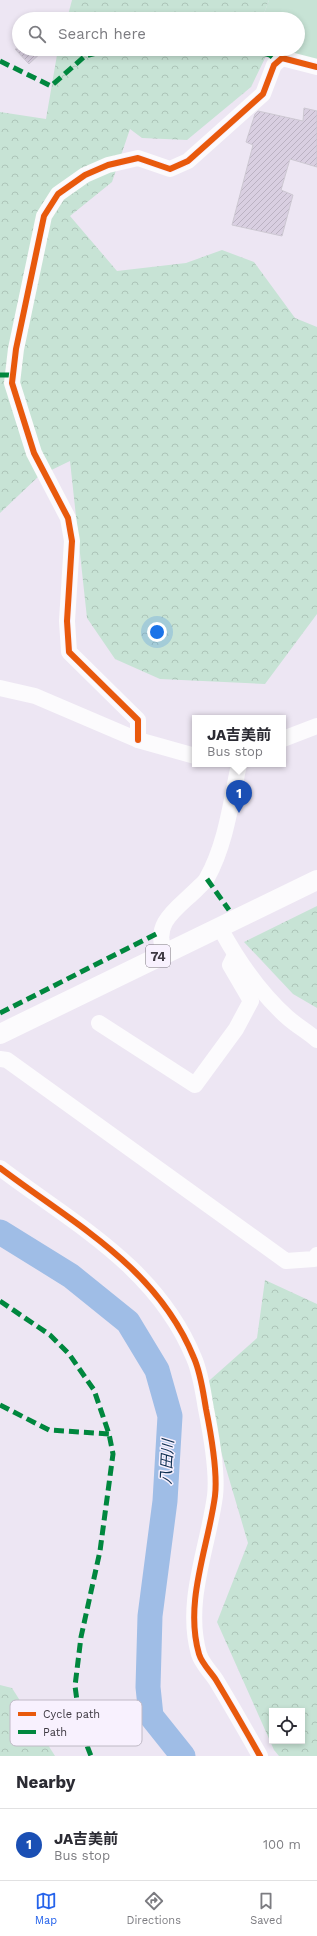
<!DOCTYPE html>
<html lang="en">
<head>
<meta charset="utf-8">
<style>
	:root { --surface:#fff; --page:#f2f2f3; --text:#2b2b33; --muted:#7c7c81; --line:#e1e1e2; --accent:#2563eb }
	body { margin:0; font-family:"Work Sans","Noto Sans JP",sans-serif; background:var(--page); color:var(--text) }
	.controls { position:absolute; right:12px; bottom:12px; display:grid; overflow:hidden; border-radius:0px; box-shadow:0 2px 6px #0003 }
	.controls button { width:36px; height:36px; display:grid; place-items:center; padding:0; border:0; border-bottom:1px solid var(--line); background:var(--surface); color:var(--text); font:20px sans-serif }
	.you { position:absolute; left:157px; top:632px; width:14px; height:14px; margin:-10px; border:3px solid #fff; border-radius:50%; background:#1a73e8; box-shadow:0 0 0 6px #1a73e833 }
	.badge { display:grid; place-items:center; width:26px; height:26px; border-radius:50%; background:var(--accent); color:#fff; font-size:13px; font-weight:700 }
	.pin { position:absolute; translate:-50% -33px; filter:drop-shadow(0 1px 2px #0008) }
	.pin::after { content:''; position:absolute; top:21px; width:14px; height:12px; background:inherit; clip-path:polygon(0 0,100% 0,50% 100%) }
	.popup { position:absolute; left:192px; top:715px; width:94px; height:52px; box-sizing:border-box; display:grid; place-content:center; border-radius:0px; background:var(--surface); filter:drop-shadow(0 1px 3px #0005); font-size:13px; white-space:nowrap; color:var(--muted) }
	.popup b { font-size:15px; color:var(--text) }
	.popup::after { content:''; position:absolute; left:50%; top:100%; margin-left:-8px; border:8px solid transparent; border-top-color:var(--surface) }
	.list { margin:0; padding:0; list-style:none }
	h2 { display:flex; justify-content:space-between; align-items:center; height:52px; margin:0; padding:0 16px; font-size:17px }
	h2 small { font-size:13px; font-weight:400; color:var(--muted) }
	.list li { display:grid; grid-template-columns:26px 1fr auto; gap:12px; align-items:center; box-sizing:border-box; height:72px; padding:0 16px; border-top:1px solid var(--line) }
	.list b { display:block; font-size:15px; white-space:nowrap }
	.list p { margin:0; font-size:13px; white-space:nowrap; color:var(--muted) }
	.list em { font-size:13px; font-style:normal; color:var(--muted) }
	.icon { flex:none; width:22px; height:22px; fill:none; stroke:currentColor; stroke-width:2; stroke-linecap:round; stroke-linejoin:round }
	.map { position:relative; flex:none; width:317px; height:1756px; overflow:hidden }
	.search { position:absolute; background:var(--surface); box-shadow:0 2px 6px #0003; left:12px; right:12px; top:12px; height:44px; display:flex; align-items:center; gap:10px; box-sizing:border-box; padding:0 14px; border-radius:22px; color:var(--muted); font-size:15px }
	.sheet { height:124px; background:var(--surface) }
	nav { display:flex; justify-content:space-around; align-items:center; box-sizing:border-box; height:56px; border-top:1px solid var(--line); background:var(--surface); font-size:11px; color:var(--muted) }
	nav a { display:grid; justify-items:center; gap:2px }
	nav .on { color:var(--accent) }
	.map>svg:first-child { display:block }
	.green { fill:#c7e3d5 }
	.forest { fill:url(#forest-crowns); fill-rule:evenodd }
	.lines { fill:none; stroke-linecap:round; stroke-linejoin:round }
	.river { stroke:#9fbde6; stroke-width:25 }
	.building { fill:url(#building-hatch); stroke:#cdc8d2 }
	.minor { stroke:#fcfbfd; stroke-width:16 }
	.major { stroke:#fcfbfd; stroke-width:20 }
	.quiet { stroke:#00873e; stroke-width:5; stroke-dasharray:10 5; stroke-linecap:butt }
	.cycleway-casing { stroke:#f8f1fe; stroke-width:8 }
	.cycleway { stroke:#e8590c; stroke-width:6 }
	.labels { text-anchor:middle; stroke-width:3; stroke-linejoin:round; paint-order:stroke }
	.shield { fill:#f8f1fe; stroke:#76707a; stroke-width:1 }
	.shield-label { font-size:13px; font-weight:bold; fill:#3e3942 }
	.water-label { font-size:15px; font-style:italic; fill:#0f3052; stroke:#f8f1fe }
	.key { fill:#f8f1fe; stroke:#c0bac6; stroke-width:1 }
	.key-label { font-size:11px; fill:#3e3942 }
</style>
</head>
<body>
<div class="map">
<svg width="317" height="1756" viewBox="0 0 317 1756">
	<defs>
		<pattern id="forest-crowns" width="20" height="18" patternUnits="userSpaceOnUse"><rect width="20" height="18" fill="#c7e3d5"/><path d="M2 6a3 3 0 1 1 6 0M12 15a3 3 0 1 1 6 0" fill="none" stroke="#acc4b8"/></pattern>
		<pattern id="building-hatch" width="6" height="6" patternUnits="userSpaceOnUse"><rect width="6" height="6" fill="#d9cfe1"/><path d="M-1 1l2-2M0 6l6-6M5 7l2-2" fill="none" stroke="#bbb2c2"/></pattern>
	</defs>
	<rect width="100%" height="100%" fill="#ede6f3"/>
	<polygon class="green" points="269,0 317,0 317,66 275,57 268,49 298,49 298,19 262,19"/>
	<g class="forest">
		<polygon points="72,0 269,0 262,19 67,19"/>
		<polygon points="58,49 264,49 267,54 251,87 187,140 142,138 130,129 112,182 70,216 117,271 186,263 222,250 254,262 295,318 317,327 317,614 265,684 160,679 115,659 87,618 70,461 39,476 0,513 0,112 46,119"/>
		<polygon points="317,906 317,1008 293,994 244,942"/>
		<path d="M265,1280l52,24v452h-38l-5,-6 -57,-128 31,-79 -46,-156 55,-49zM272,1711h30v30h-30z"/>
		<polygon points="0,1685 12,1688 55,1756 0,1756"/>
	</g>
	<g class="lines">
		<polyline class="river" points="0,1232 71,1276 128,1322 157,1370 170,1416 165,1501 150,1616 148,1687 151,1716 183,1756"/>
	</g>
	<g class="building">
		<polygon points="15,49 45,49 29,64"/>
		<polygon points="304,108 317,111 317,167 290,159 281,190 293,195 282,236 232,225 253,145 246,142 255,114 258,111 303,121"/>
	</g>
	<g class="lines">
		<g class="minor">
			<polyline points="0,688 35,696 138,740 195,756"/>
			<polyline points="283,739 317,726"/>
			<polyline points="138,740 138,720 69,652 67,621 72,541 68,518 34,453 12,383 16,349 44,216 58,194 85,175 108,165 138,158 170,169 188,161 263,94 274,65 282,58 317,67"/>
			<path d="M220,928c18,33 39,64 67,89 10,9 21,15 30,23"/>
			<path d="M165,953c-14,-30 13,-45 32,-64 3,-3 8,-7 10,-11 19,-34 24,-76 32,-114"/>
			<polyline points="99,1023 195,1085 236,1029 251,1001 230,965 235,955"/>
			<polyline points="0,1059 7,1060 286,1261 314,1259 317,1255"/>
			<path d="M0,1168c74,56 157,99 194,190 7,16 9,34 12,51 5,25 12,62 9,87 -7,52 -31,106 -16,158 3,10 12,18 17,26 15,25 30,51 44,76"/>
		</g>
		<polyline class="major" points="0,1034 317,880"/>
		<g class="quiet">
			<polyline points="249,49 270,55 278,62"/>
			<polyline points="0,61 51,86 85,56 113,49"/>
			<polyline points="0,375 13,375"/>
			<polyline points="207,879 229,910"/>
			<polyline points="0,1013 160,932"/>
			<polyline points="0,1301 50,1335 69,1354 94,1390 109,1434 113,1454 100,1551 81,1637 75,1686 81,1730 91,1756"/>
			<polyline points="0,1405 49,1430 109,1434"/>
		</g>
		<g class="cycleway-casing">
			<g id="cycleway">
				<polyline points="138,740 138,720 69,652 67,621 72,541 68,518 34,453 12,383 16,349 44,216 58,194 85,175 108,165 138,158 170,169 188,161 263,94 274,65 282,58 317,67"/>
				<path d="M0,1168c74,56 157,99 194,190 7,16 9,34 12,51 5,25 12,62 9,87 -7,52 -31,106 -16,158 3,10 12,18 17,26 15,25 30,51 44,76"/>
			</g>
		</g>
		<use href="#cycleway" class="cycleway"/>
	</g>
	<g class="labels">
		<rect class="shield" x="146" y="945" width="24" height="22" rx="3"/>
		<g class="shield-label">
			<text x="158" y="961">74</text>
		</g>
		<g class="water-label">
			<text transform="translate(167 1462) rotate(-87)" y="5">八田川</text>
		</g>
	</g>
	<rect x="10" y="1700" width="132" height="46" rx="6" class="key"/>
	<rect x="18" y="1712" width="18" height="4" fill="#e8590c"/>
	<rect x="18" y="1730" width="18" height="4" fill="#00873e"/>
	<g class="key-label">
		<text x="43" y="1718">Cycle path</text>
		<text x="43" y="1736">Path</text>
	</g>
</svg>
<div class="controls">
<button><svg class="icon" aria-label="locate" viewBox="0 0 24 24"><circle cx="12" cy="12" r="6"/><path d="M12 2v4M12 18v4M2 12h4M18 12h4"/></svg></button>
</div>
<div class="you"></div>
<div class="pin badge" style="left:239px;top:813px;background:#1a4fb4">1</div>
<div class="popup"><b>JA吉美前</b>Bus stop</div>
<div class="search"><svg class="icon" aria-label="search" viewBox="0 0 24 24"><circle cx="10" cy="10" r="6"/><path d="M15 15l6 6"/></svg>Search here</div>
</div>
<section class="sheet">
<h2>Nearby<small></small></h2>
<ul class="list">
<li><span class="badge" style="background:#1a4fb4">1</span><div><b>JA吉美前</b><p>Bus stop</p></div><em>100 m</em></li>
</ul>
</section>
<nav>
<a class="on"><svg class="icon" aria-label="map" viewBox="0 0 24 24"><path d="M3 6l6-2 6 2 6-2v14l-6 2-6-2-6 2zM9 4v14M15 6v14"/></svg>Map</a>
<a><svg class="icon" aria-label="directions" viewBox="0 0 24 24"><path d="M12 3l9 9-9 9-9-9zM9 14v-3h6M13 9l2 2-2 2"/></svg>Directions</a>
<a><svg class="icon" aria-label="saved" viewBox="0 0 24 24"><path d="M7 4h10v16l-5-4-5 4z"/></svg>Saved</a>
</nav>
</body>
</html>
